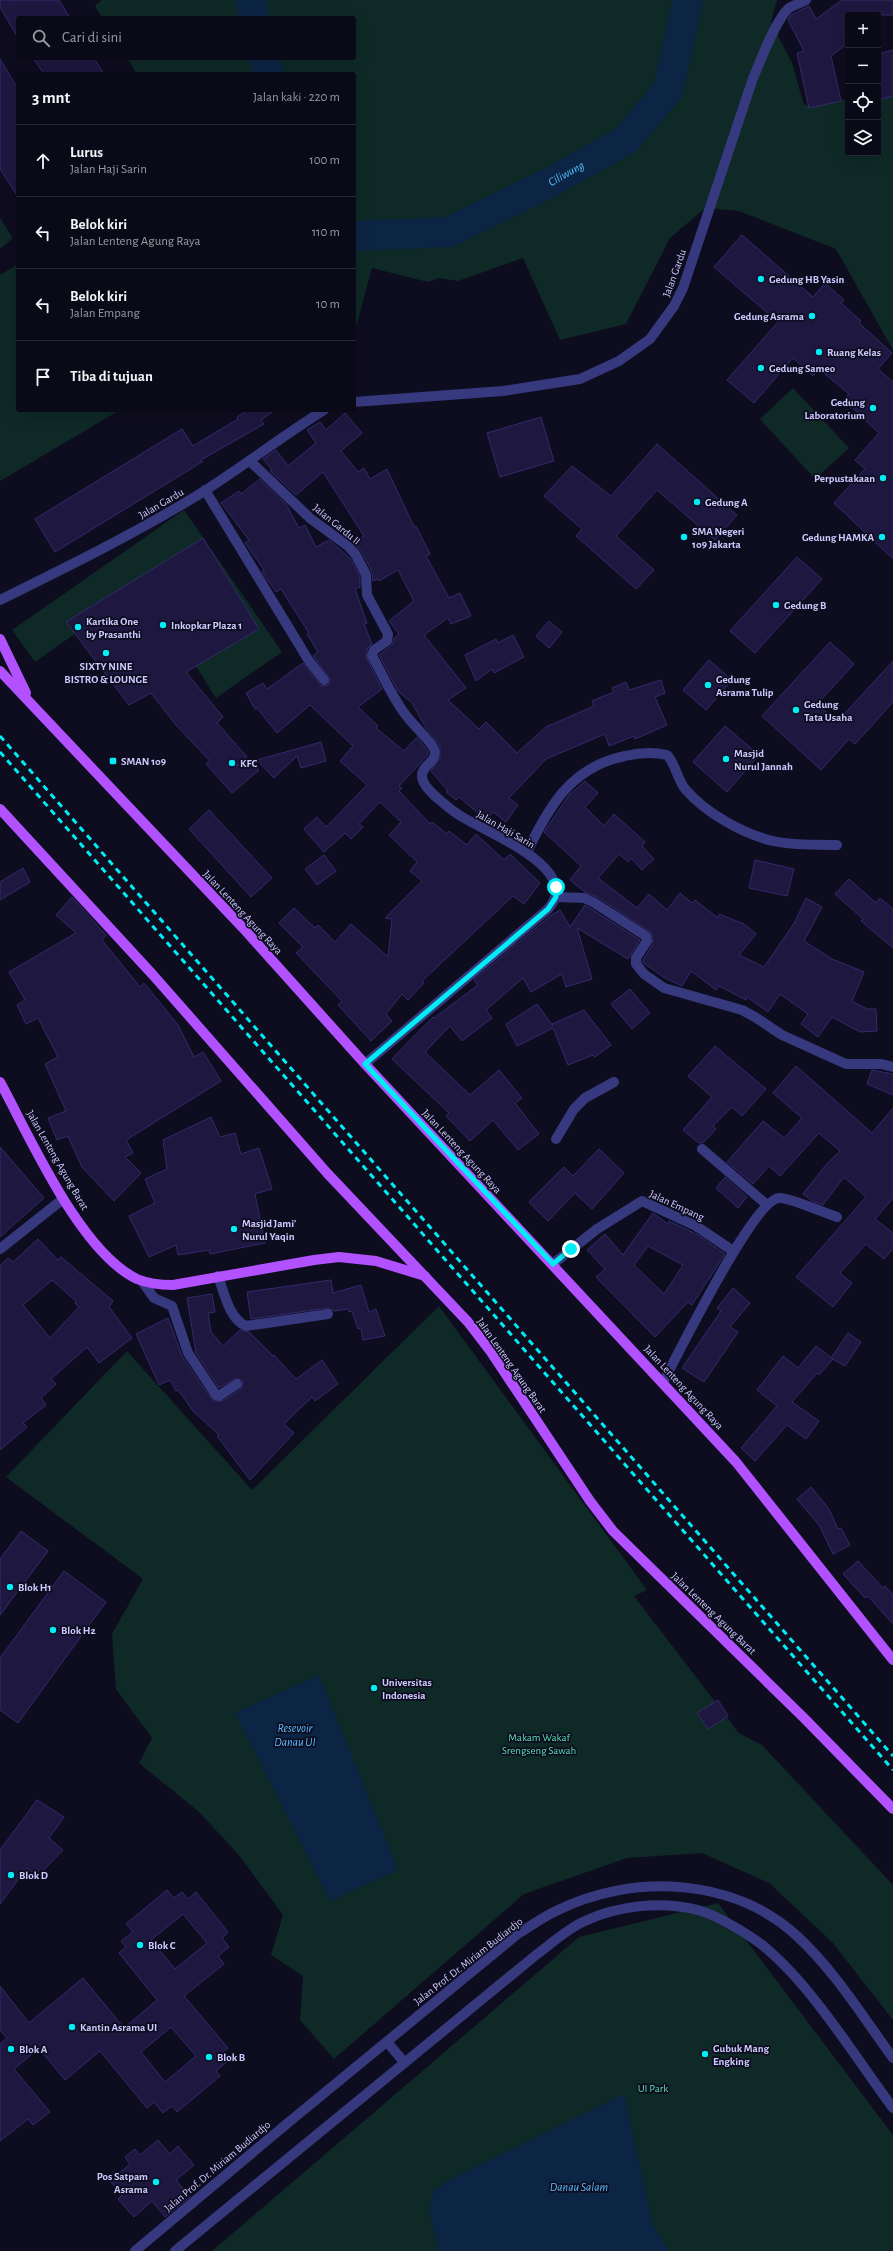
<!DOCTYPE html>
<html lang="id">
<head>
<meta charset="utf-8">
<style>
	:root { --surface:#0a0917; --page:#181724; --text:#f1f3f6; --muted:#999aa1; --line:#2a2a36 }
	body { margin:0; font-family:"Alegreya Sans",sans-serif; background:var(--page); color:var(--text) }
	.controls { position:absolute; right:12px; top:12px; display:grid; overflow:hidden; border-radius:4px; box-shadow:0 4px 16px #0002 }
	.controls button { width:36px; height:36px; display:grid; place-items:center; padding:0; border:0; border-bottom:1px solid var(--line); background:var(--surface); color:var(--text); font:20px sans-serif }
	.stop { position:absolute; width:12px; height:12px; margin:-9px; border:3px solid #00edf5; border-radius:50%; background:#fff }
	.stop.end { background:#00edf5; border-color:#fff; box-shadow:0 1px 4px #0008 }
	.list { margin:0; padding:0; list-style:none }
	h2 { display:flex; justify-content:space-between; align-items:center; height:52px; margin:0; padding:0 16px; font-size:17px }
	h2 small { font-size:13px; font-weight:400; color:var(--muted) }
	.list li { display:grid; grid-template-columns:26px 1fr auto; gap:12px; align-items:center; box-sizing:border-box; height:72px; padding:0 16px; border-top:1px solid var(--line) }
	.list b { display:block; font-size:15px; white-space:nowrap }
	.list p { margin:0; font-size:13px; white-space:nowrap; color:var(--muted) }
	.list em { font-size:13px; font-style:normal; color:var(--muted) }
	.icon { flex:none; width:22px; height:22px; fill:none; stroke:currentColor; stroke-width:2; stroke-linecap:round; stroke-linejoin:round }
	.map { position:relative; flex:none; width:893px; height:2251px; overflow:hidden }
	.search { position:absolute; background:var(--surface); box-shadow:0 4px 16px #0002; left:16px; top:16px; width:340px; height:44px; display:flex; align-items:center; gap:10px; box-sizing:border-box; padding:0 14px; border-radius:4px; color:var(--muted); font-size:15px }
	.panel { position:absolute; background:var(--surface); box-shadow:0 4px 16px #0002; left:16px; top:72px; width:340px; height:340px; border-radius:4px }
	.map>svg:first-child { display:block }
	.green { fill:#0f2926 }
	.water { fill:#0c2544 }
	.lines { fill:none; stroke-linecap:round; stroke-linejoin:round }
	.river { stroke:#0c2544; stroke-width:30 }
	.building { fill:#1e1840; stroke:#332a6c; fill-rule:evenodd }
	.minor { stroke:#37397e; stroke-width:10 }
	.major { stroke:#b251ff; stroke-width:10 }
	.rail { stroke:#00edf5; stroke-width:3; stroke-dasharray:6 5; stroke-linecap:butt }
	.route { stroke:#00edf5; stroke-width:5 }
	.poi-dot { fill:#00edf5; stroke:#0e0c1f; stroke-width:1.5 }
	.labels { text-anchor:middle; stroke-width:3.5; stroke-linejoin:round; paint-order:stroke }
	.street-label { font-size:11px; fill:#cdcaff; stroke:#0e0c1f }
	.poi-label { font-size:11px; font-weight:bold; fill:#cdcaff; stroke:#0e0c1f; text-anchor:start }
	.park-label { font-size:11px; fill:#56dfb3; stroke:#0e0c1f }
	.water-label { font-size:12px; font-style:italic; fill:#58bdff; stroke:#0e0c1f }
</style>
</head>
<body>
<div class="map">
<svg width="893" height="2251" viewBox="0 0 893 2251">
	<rect width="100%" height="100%" fill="#0e0c1f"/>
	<g class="green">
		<polygon points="102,0 777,0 771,22 792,63 804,105 848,99 848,153 878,153 878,95 893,93 893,350 836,249 739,211 705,208 670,238 626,324 560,340 523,258 458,281 439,278 428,282 372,268 354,335 354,74 137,74 127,58 354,58 354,18 102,18 95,6"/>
		<polygon points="0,218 13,238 0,249"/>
		<polygon points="18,264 18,410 120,410 0,481 0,275"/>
		<polygon points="793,388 849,448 815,479 760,419"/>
		<polygon points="184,510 282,652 216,698 192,660 79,631 35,662 12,630"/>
		<polygon points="439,1306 647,1590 634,1596 739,1733 762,1745 893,1885 893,2020 832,1942 769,1883 702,1853 627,1858 524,1894 334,2059 300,2020 303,1976 271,1955 283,1915 239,1855 199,1812 139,1763 152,1738 116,1689 112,1634 143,1579 6,1477 127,1351 252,1490"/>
		<polygon points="718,1903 893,2135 893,2251 212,2251 579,1937"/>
	</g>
	<g class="water">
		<polygon points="319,1675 398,1870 330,1901 235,1713"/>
		<polygon points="624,2094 653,2224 669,2251 439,2251 429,2211 433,2192 449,2180"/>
	</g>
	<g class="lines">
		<g class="river">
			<polyline points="251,0 254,18"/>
			<polyline points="264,58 269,74"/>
			<path id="s1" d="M354,236l95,-4 100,-49 77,-43 42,-50 20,-90"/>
		</g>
	</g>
	<g class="building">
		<polygon points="0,0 59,0 70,18 18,18 18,38 0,7"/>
		<polygon points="842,0 893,0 893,15 848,15 848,43 831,56 841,101 809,108 797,53 804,51 788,20 791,15 809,6 816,19"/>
		<polygon points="893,50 893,96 878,100 878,54"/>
		<polygon points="33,58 94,58 104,74 44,74"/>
		<polygon points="0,59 18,89 18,197 0,169"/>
		<polygon points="742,235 813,297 825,283 844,300 841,303 861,321 859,323 892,353 878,369 893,382 893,559 834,503 865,469 855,460 879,433 844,400 849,394 819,369 813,376 793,358 754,403 727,380 778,322 714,267"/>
		<polygon points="248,410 275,410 261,420 264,424 201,460 202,462 55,552 35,519 182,429 193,446 238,419 237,417"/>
		<polygon points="345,413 362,433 341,451 358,472 364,468 370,479 387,469 414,527 416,526 430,554 426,556 449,598 460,593 471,616 451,624 448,618 424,635 466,688 448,700 479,729 486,722 517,753 546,727 594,706 592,701 614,692 612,688 626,682 629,690 661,680 665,693 655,697 667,725 635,739 634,736 609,746 605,734 546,759 509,798 518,805 506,822 493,812 486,820 459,797 456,800 446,792 448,791 431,771 440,758 440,746 426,728 412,703 398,691 379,655 392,645 394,638 399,634 389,621 414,601 398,570 379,581 378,579 373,581 372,572 362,552 353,542 364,536 323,472 296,495 270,471 272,470 263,459 276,450 288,466 316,443 307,430 320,422 326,430"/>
		<polygon points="541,417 554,461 500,477 487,433"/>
		<polygon points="657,444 737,515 715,540 657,490 616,536 654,570 636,589 576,536 582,529 544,496 572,466 611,496"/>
		<polygon points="260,479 286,504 299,528 305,525 316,547 329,540 351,559 360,577 360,587 355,589 367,623 364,624 372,644 368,648 366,657 382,689 358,707 378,726 376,728 404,751 417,737 428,751 427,756 399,786 402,788 399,791 430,824 432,822 447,834 449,831 467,845 476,834 504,860 510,854 540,883 524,904 513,896 422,981 424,983 408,1000 402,994 386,1014 392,1021 371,1041 338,1005 342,1001 296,953 303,947 279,923 294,908 315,928 318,925 335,942 351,924 388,957 392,919 385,918 422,881 410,871 417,862 389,835 401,822 380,802 359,824 363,827 351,839 345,833 324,852 304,829 317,817 326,827 367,785 340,761 353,746 310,705 277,733 257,708 255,709 246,693 263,683 267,689 303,663 321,686 328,685 330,679 313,656 318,652 307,634 309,633 281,589 276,592 262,572 264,570 245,543 249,540 221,503 239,491 241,494"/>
		<polygon points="203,538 259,629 186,672 223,717 217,723 247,757 236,766 251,762 259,770 232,793 206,764 210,761 176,725 151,693 129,705 66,622"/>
		<polygon points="797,557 822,579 755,653 730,631"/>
		<polygon points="549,621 562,632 549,648 536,636"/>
		<polygon points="513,635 524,657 494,673 492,669 476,681 465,655 496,639 498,643"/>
		<polygon points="830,642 854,664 817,704 837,722 893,661 893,702 855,744 849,739 821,770 762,716"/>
		<polygon points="709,660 732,680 706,710 683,690"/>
		<polygon points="725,726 759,755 727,792 693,762"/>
		<polygon points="321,742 326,761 301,768 297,756 274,778 257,760"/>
		<polygon points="585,781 598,793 585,807 604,826 614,814 645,842 642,846 654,859 642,870 631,858 628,862 619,854 598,878 637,908 649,894 667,910 680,893 692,903 695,900 718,918 719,914 744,924 756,934 739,955 764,967 795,922 806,898 822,907 804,941 832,959 864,972 852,1001 867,1009 876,1009 877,1031 860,1032 832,1017 818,1037 801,1024 808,1014 780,994 768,1012 747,997 746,1000 719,986 716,990 691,971 682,986 665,978 642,962 653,944 651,932 597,897 585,892 570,880 581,866 544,832 569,795"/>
		<polygon points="209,810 272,878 251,897 189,829"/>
		<polygon points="324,855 336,871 317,885 305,869"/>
		<polygon points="755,860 794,869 787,896 749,888"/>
		<polygon points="23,868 30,882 0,900 0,882"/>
		<polygon points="849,879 876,903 880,898 893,909 893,948 861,921 863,919 835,894"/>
		<polygon points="72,897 106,935 102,940 140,987 144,983 178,1025 194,1057 203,1052 221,1081 126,1140 133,1153 125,1157 141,1173 114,1201 82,1167 68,1136 57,1140 48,1118 66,1111 45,1064 58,1057 38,1018 26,1024 17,1005 25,1000 9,972 76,933 56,915"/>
		<polygon points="585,905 640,940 628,959 577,928 592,979 566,987 562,974 531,992 523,978 486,1010 492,1018 462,1041 450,1026 425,1052 470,1095 499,1070 522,1098 515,1103 539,1134 518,1150 493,1120 470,1141 446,1116 449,1113 392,1059 433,1017 434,1018 478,985 474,980 551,915 560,910 570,927"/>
		<polygon points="630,989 650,1013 632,1029 611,1004"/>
		<polygon points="537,1004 553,1026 552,1024 584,1010 611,1045 595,1057 593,1055 568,1065 553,1028 517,1046 506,1024"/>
		<polygon points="715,1046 766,1089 742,1116 732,1107 713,1126 716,1129 703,1143 699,1143 683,1130 712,1097 688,1076"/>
		<polygon points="796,1066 872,1133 893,1108 893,1198 875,1219 893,1233 893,1249 884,1259 866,1244 840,1273 852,1283 833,1307 796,1277 866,1197 844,1177 823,1205 812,1201 803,1194 825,1166 840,1151 819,1133 780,1176 769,1166 753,1184 727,1162 763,1121 784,1138 802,1118 773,1093"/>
		<polygon points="872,1070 893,1074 893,1095 867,1084"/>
		<polygon points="211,1117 220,1137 235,1133 241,1154 259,1148 272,1189 255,1194 265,1243 210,1254 209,1250 178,1255 176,1245 149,1257 129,1216 155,1203 145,1179 167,1169 163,1140"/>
		<polygon points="0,1147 44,1198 0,1237"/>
		<polygon points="599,1149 624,1173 592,1209 575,1193 548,1221 529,1202 564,1167 573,1176"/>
		<polygon points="725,1177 747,1197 738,1208 716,1188"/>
		<path d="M653,1213l15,11 1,-3 29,14 27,19 -33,51 -4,-3 -33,35 -59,-60 9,-8 -18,-19 18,-16 18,21zM648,1246l35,19 -19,29 -30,-29z"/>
		<path d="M38,1239l20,21 3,-3 52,44 -4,6 23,31 -33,25 -12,-16 -36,32 5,5 -15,14 5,7 -23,18 4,4 -27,23v-184l8,-8 5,4zM52,1280l24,21 -1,2 4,4 -29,31 -27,-33z"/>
		<polygon points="331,1280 333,1293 361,1285 369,1312 376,1309 385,1336 363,1340 361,1328 358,1329 352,1311 349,1312 348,1309 334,1311 327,1308 251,1319 247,1292"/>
		<polygon points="733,1288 750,1303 730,1327 738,1332 704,1382 682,1368 721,1311 717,1308"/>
		<polygon points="212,1294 215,1312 208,1313 211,1332 223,1346 240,1330 249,1332 273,1356 274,1355 296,1379 322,1360 338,1384 315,1401 312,1397 284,1424 294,1433 250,1480 217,1436 219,1435 193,1411 178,1390 176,1391 170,1380 159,1385 136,1334 168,1318 182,1356 202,1386 214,1401 223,1401 241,1389 243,1381 236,1378 219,1388 196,1353 187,1298"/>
		<polygon points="848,1333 861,1342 845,1366 831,1358"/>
		<polygon points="816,1346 833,1359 819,1375 817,1373 792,1402 819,1421 806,1439 787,1425 755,1461 741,1448 777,1406 757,1390 783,1356 798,1368"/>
		<polygon points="811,1487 829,1509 838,1529 841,1528 850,1545 833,1554 819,1525 797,1499"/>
		<polygon points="21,1531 48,1551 0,1615 0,1559"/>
		<polygon points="858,1561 883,1588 885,1586 893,1595 893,1624 868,1596 865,1598 843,1574"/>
		<polygon points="64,1571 106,1602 18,1723 0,1710 0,1658"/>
		<polygon points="718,1700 728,1716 708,1729 697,1713"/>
		<polygon points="37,1800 64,1817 49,1838 63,1850 37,1877 27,1868 0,1904 0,1850"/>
		<path d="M167,1890l7,8 8,-6 6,7 8,-7 32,40 -6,6 7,9 -11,9 6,8 -40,32 44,52 -8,6 7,8 -11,9 4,5 -43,36 -5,-6 -9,7 -9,-11 -7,6 -47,-57 -35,29 -26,-32 -25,21 36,43 -17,13 -5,-6 -28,22v-97l7,-6 -7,-8v-44l29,37 54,-45 41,50 33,-28 -38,-47 7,-6 -5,-6 12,-9 -7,-8zM183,1914l24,29 -32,26 -24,-29zM171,2027l25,29 -31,26 -24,-30z"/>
		<polygon points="158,2140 170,2154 178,2146 194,2165 176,2180 190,2197 165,2217 152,2201 134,2217 118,2199 122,2195 110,2181 130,2164 125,2157 135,2149 140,2155"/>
	</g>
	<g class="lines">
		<g class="minor">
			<path d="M354,402l149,-11 77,-12 39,-18 31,-22 24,-33 9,-18 69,-207c7,-17 24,-62 37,-73 5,-3 12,-5 17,-8"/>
			<path d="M251,462l60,57 37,27 8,9 10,20 1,20 21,39 -1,7 -13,9 -2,6c11,19 20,41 33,58 6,9 26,27 29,35 7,19 -36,17 8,53 7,6 15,12 22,16 25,15 120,52 84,91l-183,155"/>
			<polyline points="205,490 309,661 324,680"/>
			<path d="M0,600c67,-33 134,-66 198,-105 43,-27 83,-58 126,-85"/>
			<path d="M527,852c22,-46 44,-85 98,-96 13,-3 29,-4 42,-1 9,9 10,25 19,35 20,23 57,44 87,51 21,5 43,3 64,4"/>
			<polyline points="556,897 584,898 593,902 646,936 647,941 636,958 636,964 644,974 664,988 742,1010 755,1017 782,1035 846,1064 881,1064 893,1067"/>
			<polyline points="556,1139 574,1109 585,1098 614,1082"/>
			<polyline points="702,1149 766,1204"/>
			<polyline points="0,1249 63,1199"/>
			<polyline points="553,1264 597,1229 642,1201 696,1226 733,1251"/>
			<path d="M218,1276c6,16 11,43 28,50l82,-12"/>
			<polyline points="142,1281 154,1298 172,1306 188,1353 216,1395 219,1396 237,1384"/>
			<path d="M663,1382c16,-29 90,-182 116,-184 10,-1 45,15 58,19"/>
			<polyline points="387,2042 404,2062"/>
			<path d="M135,2251l154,-129 230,-189c12,-7 24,-16 37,-22 76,-38 177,-34 241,25 38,35 66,81 96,122"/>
			<path d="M175,2251l361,-296c15,-11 32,-27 49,-34 34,-16 77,-20 113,-11 19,5 54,26 69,39 47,40 88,108 126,159"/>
		</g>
		<g class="major">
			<polyline points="0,639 26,693"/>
			<polyline points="0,671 243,928 365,1064 736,1462 893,1660"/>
			<polyline points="0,809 153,975 327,1173 468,1322 491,1352 590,1501 613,1531 804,1718 893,1809"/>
			<path d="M0,1082c30,55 80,170 137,197 12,5 24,6 36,6l141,-25 25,-3 37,4 49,15"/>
		</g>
		<g class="rail">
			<polyline points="0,736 893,1756"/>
			<polyline points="0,752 893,1770"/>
		</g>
	</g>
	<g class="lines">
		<polyline class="route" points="556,887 556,897 548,909 365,1064 553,1264 571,1249"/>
	</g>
	<g class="poi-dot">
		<circle cx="761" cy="279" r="4"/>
		<circle cx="812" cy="316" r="4"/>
		<circle cx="819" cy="352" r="4"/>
		<circle cx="761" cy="368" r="4"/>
		<circle cx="873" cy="408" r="4"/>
		<circle cx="883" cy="478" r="4"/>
		<circle cx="697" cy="502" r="4"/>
		<circle cx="684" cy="537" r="4"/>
		<circle cx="882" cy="537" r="4"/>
		<circle cx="776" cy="605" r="4"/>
		<circle cx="163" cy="625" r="4"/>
		<circle cx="78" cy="627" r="4"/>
		<circle cx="106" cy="653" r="4"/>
		<circle cx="708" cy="685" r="4"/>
		<circle cx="796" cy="710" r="4"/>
		<circle cx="726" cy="759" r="4"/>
		<rect x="109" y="757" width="8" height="8" rx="2"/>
		<circle cx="232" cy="763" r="4"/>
		<circle cx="234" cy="1229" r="4"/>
		<circle cx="10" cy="1587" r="4"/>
		<circle cx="53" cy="1630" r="4"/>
		<circle cx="374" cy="1688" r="4"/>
		<circle cx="11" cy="1875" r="4"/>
		<circle cx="140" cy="1945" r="4"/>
		<circle cx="72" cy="2027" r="4"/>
		<circle cx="11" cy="2049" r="4"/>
		<circle cx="705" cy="2054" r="4"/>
		<circle cx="209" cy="2057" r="4"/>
		<circle cx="156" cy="2182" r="4"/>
	</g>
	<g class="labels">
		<g class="street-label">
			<text transform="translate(674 273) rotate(-70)" y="4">Jalan Gardu</text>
			<text transform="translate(161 503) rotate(-30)" y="4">Jalan Gardu</text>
			<text transform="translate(337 524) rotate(39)" y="4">Jalan Gardu II</text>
			<text transform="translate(506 829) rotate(30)" y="4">Jalan Haji Sarin</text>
			<text transform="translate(243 912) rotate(47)" y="4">Jalan Lenteng Agung Raya</text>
			<text transform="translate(462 1151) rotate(47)" y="4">Jalan Lenteng Agung Raya</text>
			<text transform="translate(58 1160) rotate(60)" y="4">Jalan Lenteng Agung Barat</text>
			<text transform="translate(677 1205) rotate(25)" y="4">Jalan Empang</text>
			<text transform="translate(512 1365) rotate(55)" y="4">Jalan Lenteng Agung Barat</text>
			<text transform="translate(684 1387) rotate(47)" y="4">Jalan Lenteng Agung Raya</text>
			<text transform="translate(714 1613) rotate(44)" y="4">Jalan Lenteng Agung Barat</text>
			<text transform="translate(468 1961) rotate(-38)" y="4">Jalan Prof. Dr. Miriam Budiardjo</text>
			<text transform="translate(217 2166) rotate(-40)" y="4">Jalan Prof. Dr. Miriam Budiardjo</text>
		</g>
		<g class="poi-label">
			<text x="769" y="283">Gedung HB Yasin</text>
			<text x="804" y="320" text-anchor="end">Gedung Asrama</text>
			<text x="827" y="356">Ruang Kelas</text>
			<text x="769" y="372">Gedung Sameo</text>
			<text x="865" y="406" text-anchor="end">Gedung<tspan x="865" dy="13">Laboratorium</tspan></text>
			<text x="875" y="482" text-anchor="end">Perpustakaan</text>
			<text x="705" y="506">Gedung A</text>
			<text x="692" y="535">SMA Negeri<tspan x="692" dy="13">109 Jakarta</tspan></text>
			<text x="874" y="541" text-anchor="end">Gedung HAMKA</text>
			<text x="784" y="609">Gedung B</text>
			<text x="86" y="625">Kartika One<tspan x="86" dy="13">by Prasanthi</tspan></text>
			<text x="171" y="629">Inkopkar Plaza 1</text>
			<text x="106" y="670" text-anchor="middle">SIXTY NINE<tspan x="106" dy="13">BISTRO &amp; LOUNGE</tspan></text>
			<text x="716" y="683">Gedung<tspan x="716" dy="13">Asrama Tulip</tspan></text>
			<text x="804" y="708">Gedung<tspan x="804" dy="13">Tata Usaha</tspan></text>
			<text x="734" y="757">Masjid<tspan x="734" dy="13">Nurul Jannah</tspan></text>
			<text x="121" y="765">SMAN 109</text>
			<text x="240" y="767">KFC</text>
			<text x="242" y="1227">Masjid Jami'<tspan x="242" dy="13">Nurul Yaqin</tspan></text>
			<text x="18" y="1591">Blok H1</text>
			<text x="61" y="1634">Blok H2</text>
			<text x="382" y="1686">Universitas<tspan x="382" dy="13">Indonesia</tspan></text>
			<text x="19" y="1879">Blok D</text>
			<text x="148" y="1949">Blok C</text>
			<text x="80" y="2031">Kantin Asrama UI</text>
			<text x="713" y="2052">Gubuk Mang<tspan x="713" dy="13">Engking</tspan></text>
			<text x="19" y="2053">Blok A</text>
			<text x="217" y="2061">Blok B</text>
			<text x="148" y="2180" text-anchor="end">Pos Satpam<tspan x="148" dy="13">Asrama</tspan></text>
		</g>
		<g class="park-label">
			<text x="539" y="1741">Makam Wakaf<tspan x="539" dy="13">Srengseng Sawah</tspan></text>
			<text x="653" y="2092">UI Park</text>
		</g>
		<g class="water-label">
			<text dy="4" stroke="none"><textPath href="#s1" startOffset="226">Ciliwung</textPath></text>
			<text x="295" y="1732">Resevoir<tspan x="295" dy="14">Danau UI</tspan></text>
			<text x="579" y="2191">Danau Salam</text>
		</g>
	</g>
</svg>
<div class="controls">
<button>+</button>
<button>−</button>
<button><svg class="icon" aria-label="locate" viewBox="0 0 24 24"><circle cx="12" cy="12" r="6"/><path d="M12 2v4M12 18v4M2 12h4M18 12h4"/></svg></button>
<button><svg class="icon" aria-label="layers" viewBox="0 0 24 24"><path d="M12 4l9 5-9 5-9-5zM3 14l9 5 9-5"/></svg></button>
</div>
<div class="stop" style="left:556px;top:887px"></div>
<div class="stop end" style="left:571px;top:1249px"></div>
<div class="search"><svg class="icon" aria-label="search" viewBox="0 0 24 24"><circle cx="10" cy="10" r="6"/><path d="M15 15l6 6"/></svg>Cari di sini</div>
<section class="panel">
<h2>3 mnt<small>Jalan kaki · 220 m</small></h2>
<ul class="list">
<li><svg class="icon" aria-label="ahead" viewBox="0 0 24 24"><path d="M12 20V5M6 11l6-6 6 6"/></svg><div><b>Lurus</b><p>Jalan Haji Sarin</p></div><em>100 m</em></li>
<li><svg class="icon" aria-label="left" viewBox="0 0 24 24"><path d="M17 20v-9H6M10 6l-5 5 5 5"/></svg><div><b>Belok kiri</b><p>Jalan Lenteng Agung Raya</p></div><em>110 m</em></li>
<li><svg class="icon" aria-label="left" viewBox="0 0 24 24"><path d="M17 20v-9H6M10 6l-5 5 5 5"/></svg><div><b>Belok kiri</b><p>Jalan Empang</p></div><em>10 m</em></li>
<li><svg class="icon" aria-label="arrive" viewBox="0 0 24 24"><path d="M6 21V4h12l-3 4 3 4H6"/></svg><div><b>Tiba di tujuan</b></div></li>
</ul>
</section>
</div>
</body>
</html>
